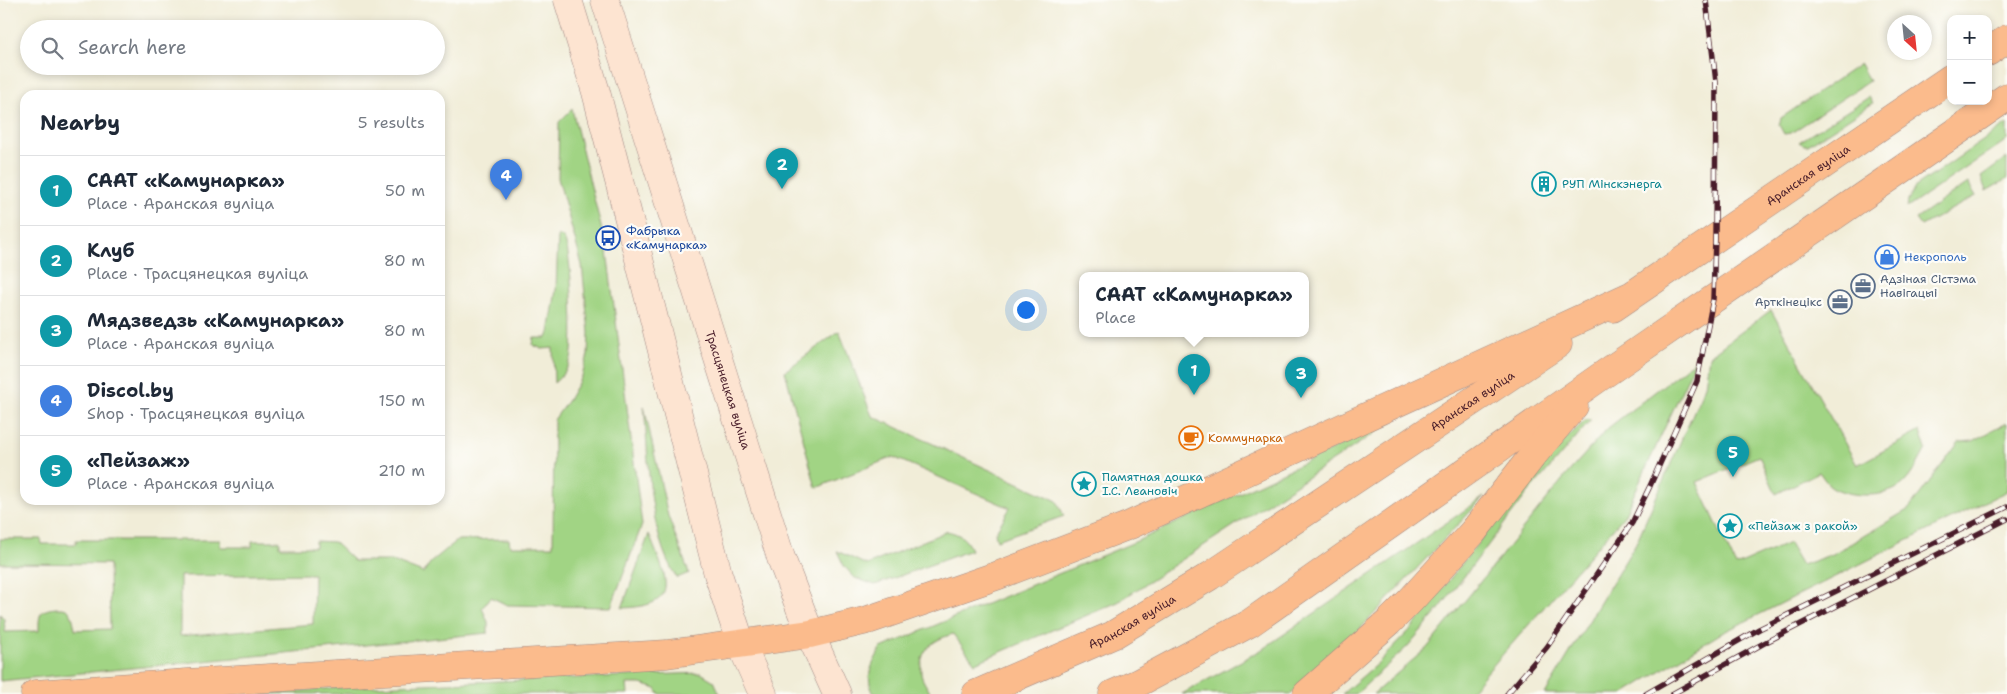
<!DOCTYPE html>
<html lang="en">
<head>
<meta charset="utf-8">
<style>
	:root { --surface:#fff; --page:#f6f6f7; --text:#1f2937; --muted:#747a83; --line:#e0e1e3; --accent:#7c3aed }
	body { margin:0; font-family:"Shantell Sans",sans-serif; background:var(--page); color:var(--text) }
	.controls { position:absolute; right:15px; top:15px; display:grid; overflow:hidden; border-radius:10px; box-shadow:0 2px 8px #0003 }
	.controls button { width:45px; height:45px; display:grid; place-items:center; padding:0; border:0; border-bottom:1px solid var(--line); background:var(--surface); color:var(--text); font:25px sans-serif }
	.compass { position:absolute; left:1887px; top:15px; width:45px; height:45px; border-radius:50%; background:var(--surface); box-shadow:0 2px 8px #0003; rotate:153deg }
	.you { position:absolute; left:1025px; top:309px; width:18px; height:18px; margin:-12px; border:4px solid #fff; border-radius:50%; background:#1a73e8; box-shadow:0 0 0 8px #1a73e833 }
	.badge { display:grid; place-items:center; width:32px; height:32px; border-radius:50%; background:var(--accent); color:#fff; font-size:16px; font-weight:700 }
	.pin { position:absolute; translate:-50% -41px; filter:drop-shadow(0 1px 2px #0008) }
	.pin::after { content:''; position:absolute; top:26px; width:18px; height:15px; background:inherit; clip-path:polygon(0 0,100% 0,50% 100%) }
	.popup { position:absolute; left:1079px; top:272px; width:230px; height:65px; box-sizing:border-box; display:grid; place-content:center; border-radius:10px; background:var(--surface); filter:drop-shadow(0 1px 4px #0005); font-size:16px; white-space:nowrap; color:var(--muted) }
	.popup b { font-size:19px; color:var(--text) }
	.popup::after { content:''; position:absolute; left:50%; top:100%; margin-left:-10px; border:10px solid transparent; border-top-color:var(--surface) }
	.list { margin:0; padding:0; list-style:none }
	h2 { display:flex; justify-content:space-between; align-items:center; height:65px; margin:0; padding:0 20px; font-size:21px }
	h2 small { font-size:16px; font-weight:400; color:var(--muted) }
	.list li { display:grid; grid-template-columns:32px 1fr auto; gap:15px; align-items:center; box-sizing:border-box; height:70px; padding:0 20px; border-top:1px solid var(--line) }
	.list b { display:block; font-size:19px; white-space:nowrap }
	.list p { margin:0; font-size:16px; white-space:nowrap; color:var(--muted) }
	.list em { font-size:16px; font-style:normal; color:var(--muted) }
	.icon { flex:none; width:28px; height:28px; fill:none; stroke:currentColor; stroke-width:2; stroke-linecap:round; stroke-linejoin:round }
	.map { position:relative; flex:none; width:2007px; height:694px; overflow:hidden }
	.search { position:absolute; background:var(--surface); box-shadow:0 2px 8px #0003; left:20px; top:20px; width:425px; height:55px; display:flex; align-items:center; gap:12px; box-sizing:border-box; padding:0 18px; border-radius:28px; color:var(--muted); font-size:19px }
	.panel { position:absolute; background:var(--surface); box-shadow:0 2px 8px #0003; left:20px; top:90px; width:425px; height:415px; border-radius:15px }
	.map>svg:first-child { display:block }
	.green { fill:#a1d484; stroke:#767a58; fill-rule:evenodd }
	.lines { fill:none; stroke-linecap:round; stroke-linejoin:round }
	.secondary-casing { stroke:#9e8682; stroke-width:29 }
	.primary-casing { stroke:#9e8682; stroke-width:29 }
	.secondary { stroke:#fde4d1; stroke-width:28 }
	.primary { stroke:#fbbb8c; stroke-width:28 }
	.rail-casing { stroke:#4a1f2b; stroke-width:5.5 }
	.rail { stroke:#fdfcf7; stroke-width:4; stroke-dasharray:11; stroke-linecap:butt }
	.labels { text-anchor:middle; stroke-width:4.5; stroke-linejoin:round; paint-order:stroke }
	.street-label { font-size:12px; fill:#4a1f2b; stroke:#fdfcf7 }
	.culture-label { font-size:12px; fill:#0d838f; stroke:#fdfcf7; text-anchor:start }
	.transit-label { font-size:12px; fill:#164399; stroke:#fdfcf7; text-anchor:start }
	.shop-label { font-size:12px; fill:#366cbe; stroke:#fdfcf7; text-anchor:start }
	.service-label { font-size:12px; fill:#4e5e75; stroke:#fdfcf7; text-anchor:start }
	.food-label { font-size:12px; fill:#c56008; stroke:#fdfcf7; text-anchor:start }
</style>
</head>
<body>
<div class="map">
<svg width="2007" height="694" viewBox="0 0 2007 694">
	<rect width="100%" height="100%" fill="#fdfcf7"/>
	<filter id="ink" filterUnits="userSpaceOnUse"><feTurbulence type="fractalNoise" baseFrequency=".02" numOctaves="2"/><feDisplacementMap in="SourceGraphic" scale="10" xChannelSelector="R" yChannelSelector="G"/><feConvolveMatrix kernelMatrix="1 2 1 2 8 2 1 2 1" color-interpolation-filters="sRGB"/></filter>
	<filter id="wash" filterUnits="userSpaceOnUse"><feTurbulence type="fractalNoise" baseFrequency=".0096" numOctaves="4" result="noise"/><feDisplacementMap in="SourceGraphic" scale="20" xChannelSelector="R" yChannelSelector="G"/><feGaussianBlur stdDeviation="1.12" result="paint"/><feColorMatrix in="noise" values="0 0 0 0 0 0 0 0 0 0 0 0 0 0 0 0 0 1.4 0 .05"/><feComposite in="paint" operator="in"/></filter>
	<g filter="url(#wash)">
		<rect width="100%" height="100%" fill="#f1edd8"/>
		<g class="green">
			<polygon points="1860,64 1869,81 1791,133 1784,134 1779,125 1781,118"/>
			<polygon points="1869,97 1873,103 1808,145 1804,145 1799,142"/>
			<path d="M572,109l35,142 35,274 -31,82 -104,-2 -16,-8 -9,11 6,14v11l-488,48v-67l4,5 1,13 34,-1c0,-16 -1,-22 19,-23 4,0 8,0 11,3 4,5 5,13 6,19l35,-1 -1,-65 -109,-1v-24h41l1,5h34v-4h144v7h32v-6h28v6h35v-6l19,1 20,19h38l31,12 8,-11 27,-22 51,-1 1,7h43l1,-126 14,-20 14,-24 6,-21 1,-22 -7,-68 -24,-87 1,-56zM314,574l-1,50 -133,12v-60z"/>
			<polygon points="2007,124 2007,140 1907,208 1908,201 1914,188"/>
			<polygon points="2007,158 2007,179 1986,191 1981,177"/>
			<polygon points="1968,183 1976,196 1921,226 1916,219"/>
			<path d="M558,235c2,1 4,2 6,4 8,12 11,104 7,119 -3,11 -9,18 -17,25l-1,-35 -11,1 -9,-4 1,-7h13l2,-5 7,-43z"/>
			<path d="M1771,310l86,155 63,-34 6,18c-6,11 -12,23 -21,33 -16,17 -54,16 -73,5 -5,-3 -9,-10 -13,-15l-43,22 -17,-38 -62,26 39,84 53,-23 13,22 31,-11 76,-45 50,-67 14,-1 34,-18v68l-287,143 -97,60h-78l91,-151 69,-157 4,-30z"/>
			<polygon points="839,331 872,416 1051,498 1057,501 1064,516 997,540 995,533 1010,508 893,457 816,488 785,371"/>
			<polygon points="1696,360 1624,516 1468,694 1373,694 1427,648 1567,474 1608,428"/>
			<path d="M644,406l24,110 21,57 -12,5c-30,-45 -28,-120 -33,-172z"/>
			<polygon points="1586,420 1591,420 1527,494 1437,612 1407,647 1356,694 1342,694 1378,663 1412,628 1521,487 1558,446"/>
			<path d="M1393,421l-275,181 -143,61 -22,-29c-20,6 -34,15 -32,39 0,6 7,15 10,21h-57c-10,-19 -2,-28 7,-46l256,-107z"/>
			<polygon points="1484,497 1344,646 1291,694 1182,694 1261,650"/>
			<path d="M947,531c13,3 19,7 24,19l-96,35 -20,-7 -11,-12 -7,-15 30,14z"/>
			<path d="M649,534c16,42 36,72 -27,74z"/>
			<polygon points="701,673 714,681 720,694 659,694 656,689 641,684 627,684 628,694 262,694 349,687"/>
		</g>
	</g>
	<g filter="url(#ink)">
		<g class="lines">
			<g class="secondary-casing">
				<g id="secondary">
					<polyline points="568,0 596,92 632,231 718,574 741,644 763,694"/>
					<path id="s1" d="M605,0l176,558 29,76 27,60"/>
				</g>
			</g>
			<g class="primary-casing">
				<g id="primary">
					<polyline points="1988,52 2007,39"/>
					<path id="s2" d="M1613,308l338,-230"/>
					<polyline points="35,694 187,683 667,654 810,634 868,620 999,575 1130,525 1628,297"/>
					<path id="s3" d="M976,694l137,-59 97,-59 348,-232"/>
					<polyline points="1113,694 1138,683 1250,623 1600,377 2007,97"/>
					<polyline points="1307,694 1389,622 1410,601 1473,532 1534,454 1574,406"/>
				</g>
			</g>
			<use href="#secondary" class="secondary"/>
			<use href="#primary" class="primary"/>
			<g class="rail-casing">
				<g id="rail">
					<polyline points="1507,694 1547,647 1632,523 1650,486 1697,381 1713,299 1715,239 1716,82 1706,0"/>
					<polyline points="1646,694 1759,629 2007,507"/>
					<polyline points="1672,694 1766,642 2007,519"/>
				</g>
			</g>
			<use href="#rail" class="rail"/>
		</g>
	</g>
	<defs>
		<g id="building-ring" transform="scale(1.25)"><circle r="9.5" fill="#fdfcf7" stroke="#0f9aa8" stroke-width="1.5"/><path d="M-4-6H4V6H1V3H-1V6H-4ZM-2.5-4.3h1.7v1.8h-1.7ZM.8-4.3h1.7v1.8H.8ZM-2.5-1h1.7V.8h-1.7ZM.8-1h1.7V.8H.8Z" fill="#0f9aa8"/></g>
		<g id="bus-ring" transform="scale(1.25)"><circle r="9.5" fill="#fdfcf7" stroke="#1a4fb4" stroke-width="1.5"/><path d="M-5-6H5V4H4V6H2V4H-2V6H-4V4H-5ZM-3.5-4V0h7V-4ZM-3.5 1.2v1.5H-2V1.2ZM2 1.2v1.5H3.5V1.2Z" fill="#1a4fb4"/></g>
		<g id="shop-ring" transform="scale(1.25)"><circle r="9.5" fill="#fdfcf7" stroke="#3f7fe0" stroke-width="1.5"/><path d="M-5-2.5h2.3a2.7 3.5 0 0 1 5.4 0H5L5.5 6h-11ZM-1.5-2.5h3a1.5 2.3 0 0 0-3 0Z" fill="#3f7fe0"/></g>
		<g id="office-ring" transform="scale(1.25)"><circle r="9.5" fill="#fdfcf7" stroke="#5c6f8a" stroke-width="1.5"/><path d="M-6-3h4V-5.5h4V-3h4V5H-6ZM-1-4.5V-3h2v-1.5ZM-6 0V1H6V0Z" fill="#5c6f8a"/></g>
		<g id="cafe-ring" transform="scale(1.25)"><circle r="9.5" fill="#fdfcf7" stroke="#e8710a" stroke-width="1.5"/><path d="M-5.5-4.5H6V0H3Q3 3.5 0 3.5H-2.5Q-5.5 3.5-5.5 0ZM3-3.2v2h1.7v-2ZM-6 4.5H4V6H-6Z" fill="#e8710a"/></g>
		<g id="sight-ring" transform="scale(1.25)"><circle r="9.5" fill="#fdfcf7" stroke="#0f9aa8" stroke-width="1.5"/><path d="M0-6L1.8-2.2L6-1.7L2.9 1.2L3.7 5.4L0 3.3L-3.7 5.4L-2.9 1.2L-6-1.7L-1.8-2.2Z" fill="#0f9aa8"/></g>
	</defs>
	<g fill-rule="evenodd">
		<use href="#building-ring" x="1544" y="184"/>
		<use href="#bus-ring" x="608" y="238"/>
		<use href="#shop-ring" x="1887" y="257"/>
		<use href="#office-ring" x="1863" y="286"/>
		<use href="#office-ring" x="1840" y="302"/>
		<use href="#cafe-ring" x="1191" y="438"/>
		<use href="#sight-ring" x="1084" y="484"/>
		<use href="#sight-ring" x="1730" y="526"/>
	</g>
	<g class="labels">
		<g class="street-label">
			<text dy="4" stroke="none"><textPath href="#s2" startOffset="236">Аранская вуліца</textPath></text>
			<text dy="4" stroke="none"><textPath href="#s1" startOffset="409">Трасцянецкая вуліца</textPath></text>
			<text dy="4" stroke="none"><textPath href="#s3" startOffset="578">Аранская вуліца</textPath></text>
			<text dy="4" stroke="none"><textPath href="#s3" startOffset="172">Аранская вуліца</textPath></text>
		</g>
		<g class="culture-label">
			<text x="1562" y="188">РУП Мінскэнерга</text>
			<text x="1102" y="481">Памятная дошка<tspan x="1102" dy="14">І.С. Леановіч</tspan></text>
			<text x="1748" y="530">«Пейзаж з ракой»</text>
		</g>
		<g class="transit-label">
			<text x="626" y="235">Фабрыка<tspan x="626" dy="14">«Камунарка»</tspan></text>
		</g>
		<g class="shop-label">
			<text x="1904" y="261">Некрополь</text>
		</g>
		<g class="service-label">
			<text x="1880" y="283">Адзіная Сістэма<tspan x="1880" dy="14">Навігацыі</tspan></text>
			<text x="1822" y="306" text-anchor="end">Арткінецікс</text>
		</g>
		<g class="food-label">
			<text x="1208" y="442">Коммунарка</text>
		</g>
	</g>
</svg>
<div class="controls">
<button>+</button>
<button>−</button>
</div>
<svg class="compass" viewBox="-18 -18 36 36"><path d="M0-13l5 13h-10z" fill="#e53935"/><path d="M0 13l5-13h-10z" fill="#747a83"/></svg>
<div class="you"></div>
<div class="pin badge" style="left:1194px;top:395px;background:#0f9aa8">1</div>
<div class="popup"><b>СААТ «Камунарка»</b>Place</div>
<div class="pin badge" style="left:782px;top:189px;background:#0f9aa8">2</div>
<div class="pin badge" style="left:1301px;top:398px;background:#0f9aa8">3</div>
<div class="pin badge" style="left:506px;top:200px;background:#3f7fe0">4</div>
<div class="pin badge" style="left:1733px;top:477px;background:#0f9aa8">5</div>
<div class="search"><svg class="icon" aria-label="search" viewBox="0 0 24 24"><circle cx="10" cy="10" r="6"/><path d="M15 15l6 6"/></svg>Search here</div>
<section class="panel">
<h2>Nearby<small>5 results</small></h2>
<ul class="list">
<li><span class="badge" style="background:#0f9aa8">1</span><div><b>СААТ «Камунарка»</b><p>Place · Аранская вуліца</p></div><em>50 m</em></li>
<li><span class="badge" style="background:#0f9aa8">2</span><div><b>Клуб</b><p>Place · Трасцянецкая вуліца</p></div><em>80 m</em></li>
<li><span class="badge" style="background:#0f9aa8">3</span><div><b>Мядзведзь «Камунарка»</b><p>Place · Аранская вуліца</p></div><em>80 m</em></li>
<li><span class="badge" style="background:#3f7fe0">4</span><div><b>Discol.by</b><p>Shop · Трасцянецкая вуліца</p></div><em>150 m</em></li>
<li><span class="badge" style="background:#0f9aa8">5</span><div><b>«Пейзаж»</b><p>Place · Аранская вуліца</p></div><em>210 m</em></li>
</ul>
</section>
</div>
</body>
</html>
